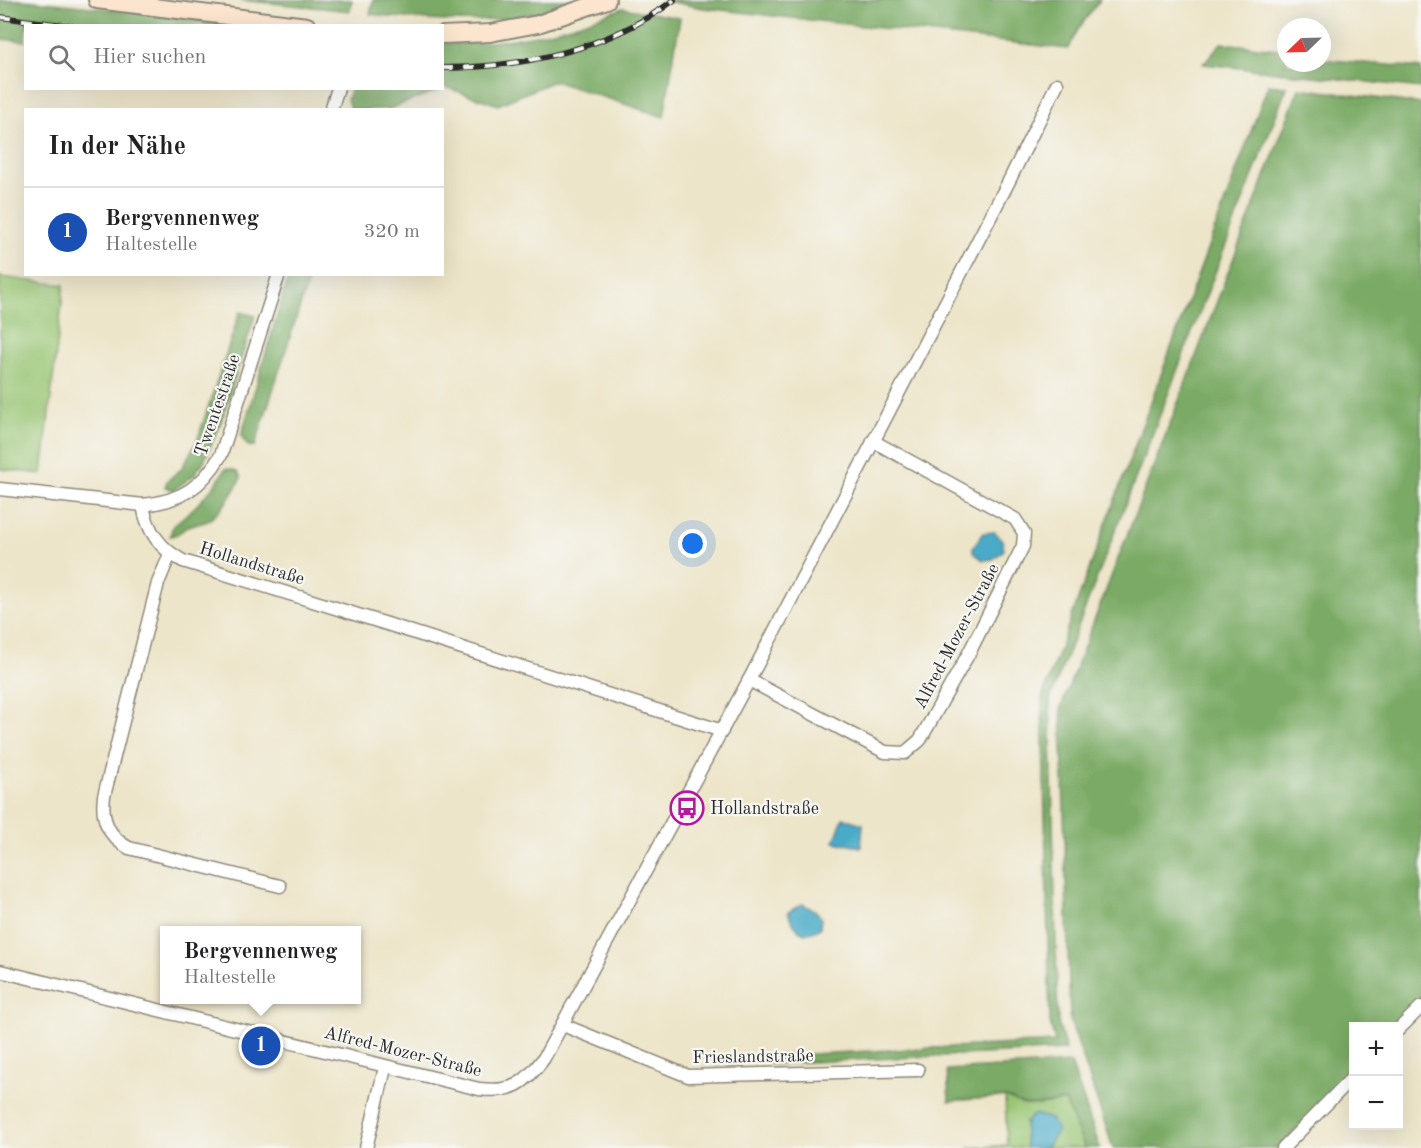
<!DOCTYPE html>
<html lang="de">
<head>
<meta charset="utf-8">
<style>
	:root { --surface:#fff; --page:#f6f6f6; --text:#202124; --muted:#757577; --line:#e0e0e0; --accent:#7c3aed }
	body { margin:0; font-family:"Old Standard TT",serif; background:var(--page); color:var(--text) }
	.controls { position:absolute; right:18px; bottom:18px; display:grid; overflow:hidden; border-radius:0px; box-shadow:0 6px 24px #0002 }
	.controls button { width:54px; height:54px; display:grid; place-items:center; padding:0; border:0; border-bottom:2px solid var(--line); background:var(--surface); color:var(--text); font:30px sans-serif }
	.compass { position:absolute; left:1277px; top:18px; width:54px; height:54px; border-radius:50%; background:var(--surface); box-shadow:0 6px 24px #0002; rotate:247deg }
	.you { position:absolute; left:693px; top:544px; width:21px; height:21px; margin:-15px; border:4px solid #fff; border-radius:50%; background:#1a73e8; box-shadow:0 0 0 9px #1a73e833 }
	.badge { display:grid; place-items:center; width:39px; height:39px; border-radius:50%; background:var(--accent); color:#fff; font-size:20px; font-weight:700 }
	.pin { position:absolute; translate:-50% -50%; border:3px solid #fff; box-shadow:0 2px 6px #0006 }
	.popup { position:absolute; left:160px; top:926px; width:201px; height:78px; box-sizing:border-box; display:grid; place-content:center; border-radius:0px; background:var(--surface); filter:drop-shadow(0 2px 4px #0005); font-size:20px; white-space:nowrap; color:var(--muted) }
	.popup b { font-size:22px; color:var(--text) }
	.popup::after { content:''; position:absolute; left:50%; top:100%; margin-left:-12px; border:12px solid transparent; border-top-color:var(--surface) }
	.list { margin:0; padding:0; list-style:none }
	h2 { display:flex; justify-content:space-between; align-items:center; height:78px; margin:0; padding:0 24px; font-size:26px }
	h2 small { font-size:20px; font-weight:400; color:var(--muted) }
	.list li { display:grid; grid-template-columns:39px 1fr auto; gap:18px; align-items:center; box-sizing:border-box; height:90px; padding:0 24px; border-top:2px solid var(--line) }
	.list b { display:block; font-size:22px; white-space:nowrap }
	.list p { margin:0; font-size:20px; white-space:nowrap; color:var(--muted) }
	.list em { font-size:20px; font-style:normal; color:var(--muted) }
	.icon { flex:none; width:33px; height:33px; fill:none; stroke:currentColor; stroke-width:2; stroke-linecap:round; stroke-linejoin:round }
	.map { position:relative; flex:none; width:1421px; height:1148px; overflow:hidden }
	.search { position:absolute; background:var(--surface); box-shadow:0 6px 24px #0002; left:24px; top:24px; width:420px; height:66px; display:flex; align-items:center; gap:15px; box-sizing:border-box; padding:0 21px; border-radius:0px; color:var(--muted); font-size:22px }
	.panel { position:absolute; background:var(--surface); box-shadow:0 6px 24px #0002; left:24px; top:108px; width:420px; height:168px; border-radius:0px }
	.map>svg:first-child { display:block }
	.green { fill:#99c573; stroke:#62784f; stroke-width:1.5 }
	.forest { fill:#7aaa65; stroke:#526a48; stroke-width:1.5 }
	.water { fill:#49abc8; stroke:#3a6b7a; stroke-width:1.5 }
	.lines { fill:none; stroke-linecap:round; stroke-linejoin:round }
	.minor-casing { stroke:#8c887a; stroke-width:15 }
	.secondary-casing { stroke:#8c887a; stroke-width:20 }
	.minor { stroke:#fff; stroke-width:12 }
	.secondary { stroke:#fbe5cf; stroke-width:16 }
	.rail-casing { stroke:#2b2b2b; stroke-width:6 }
	.rail { stroke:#f6f6f2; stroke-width:4; stroke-dasharray:11; stroke-linecap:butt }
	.labels { text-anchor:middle; stroke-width:4.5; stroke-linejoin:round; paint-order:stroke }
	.street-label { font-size:18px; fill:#2b2b2b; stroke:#f6f6f2 }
	.poi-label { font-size:18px; fill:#2b2b2b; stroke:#f6f6f2; text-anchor:start }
</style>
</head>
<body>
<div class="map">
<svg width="1421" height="1148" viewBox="0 0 1421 1148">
	<rect width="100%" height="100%" fill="#f6f6f2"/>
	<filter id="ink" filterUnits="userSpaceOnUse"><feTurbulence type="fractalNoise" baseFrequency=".0167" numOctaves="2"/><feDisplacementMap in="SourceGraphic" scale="12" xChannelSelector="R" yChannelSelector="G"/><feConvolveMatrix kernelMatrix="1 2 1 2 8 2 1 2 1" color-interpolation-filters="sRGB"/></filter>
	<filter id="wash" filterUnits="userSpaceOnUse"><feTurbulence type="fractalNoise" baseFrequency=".008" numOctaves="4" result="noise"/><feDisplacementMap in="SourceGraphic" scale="24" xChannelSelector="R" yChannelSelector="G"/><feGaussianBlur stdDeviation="1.35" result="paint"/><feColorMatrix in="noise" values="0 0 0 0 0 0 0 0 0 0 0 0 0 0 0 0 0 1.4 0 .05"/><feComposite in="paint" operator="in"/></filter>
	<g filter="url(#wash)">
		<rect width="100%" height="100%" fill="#ede5c9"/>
		<g class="green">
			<polygon points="0,277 64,285 42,474 0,469"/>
			<polygon points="1005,1097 1024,1105 1040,1105 1066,1101 1085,1148 1046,1148 1049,1145 1025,1122 1026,1148 968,1148 1007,1145"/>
		</g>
		<g class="forest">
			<polygon points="0,0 22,0 268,25 26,26 25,41 0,39"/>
			<polygon points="240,0 352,0 350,11"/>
			<path d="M373,0h208c-72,27 -137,24 -211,14z"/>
			<polygon points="661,0 1100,0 1079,28 1068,49 703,8"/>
			<path d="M623,8l57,10 -16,99 -110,-36 -56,24 -53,-18 -3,1 1,-45c64,3 121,-12 180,-35z"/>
			<polygon points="1221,43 1286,50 1286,63 1322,63 1322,59 1421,68 1421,88 1203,64"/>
			<polygon points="1268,85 1287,87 1050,699 1058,1022 1066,1050 770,1064 770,1056 1055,1042 1050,1023 1042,697"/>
			<polygon points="351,88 442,88 442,89 389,109 352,110 347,100"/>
			<polygon points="1299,88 1421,104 1421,1000 1396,1026 1354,1026 1353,1070 1278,1148 1113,1148 1070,1020 1061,707"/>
			<polygon points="289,275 310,275 255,446 248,446 241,436"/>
			<polygon points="240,312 255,316 220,424 204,461 193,476 174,490 165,487 167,481 181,469 197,441"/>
			<path d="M225,469c9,0 13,1 16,9 -8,15 -20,36 -36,44 -5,2 -10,2 -14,3 -8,3 -12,11 -21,11l3,-10 23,-20 20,-22z"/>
			<polygon points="1071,1063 1100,1148 1085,1148 1065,1101 1040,1105 1024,1105 1005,1097 949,1101 947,1070"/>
		</g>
		<g class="water">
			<polygon points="995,532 1002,540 1004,550 993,559 983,560 973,552 973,547 983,533"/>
			<polygon points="843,818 863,824 861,847 834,842"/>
			<path d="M802,904l14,7 5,7 -1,10c-16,12 -27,0 -32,-16z"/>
			<path d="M1035,1114l16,5 7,11 -12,18h-20c-1,-14 -5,-27 9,-34z"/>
		</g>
	</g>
	<g filter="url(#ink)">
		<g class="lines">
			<g class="minor-casing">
				<g id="minor">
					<polyline points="331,110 338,88"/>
					<path d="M0,489l143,16c38,-4 59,-18 78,-50l58,-181"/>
					<path d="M143,505c4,26 17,44 40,56l204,63 335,107"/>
					<path d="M170,554l-12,29 -54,213c-3,22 4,41 25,52l151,38"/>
					<polyline points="749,680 885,752 905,753 920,740 969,653 1023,546 1024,533 1015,519 873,441"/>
					<path d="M0,971l479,118c33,4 46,-5 65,-31l205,-378 259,-497 49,-99"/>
					<polyline points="563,1025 688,1076 918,1070"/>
					<polyline points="1398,1030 1421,1007"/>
					<polyline points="366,1148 385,1068"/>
					<polyline points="1283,1148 1354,1076"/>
				</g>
			</g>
			<g class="secondary-casing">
				<g id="secondary">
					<polyline points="97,0 307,26"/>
					<polyline points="442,35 490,33 538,24 607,0"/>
				</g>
			</g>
			<use href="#minor" class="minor"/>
			<use href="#secondary" class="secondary"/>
			<g class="rail-casing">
				<g id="rail">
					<polyline points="0,17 71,26"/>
					<path d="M442,68c80,0 167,-19 232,-68"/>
				</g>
			</g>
			<use href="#rail" class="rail"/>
		</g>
	</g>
	<defs>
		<g id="bus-ring" transform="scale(1.725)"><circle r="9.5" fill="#f6f6f2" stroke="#b5179e" stroke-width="1.5"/><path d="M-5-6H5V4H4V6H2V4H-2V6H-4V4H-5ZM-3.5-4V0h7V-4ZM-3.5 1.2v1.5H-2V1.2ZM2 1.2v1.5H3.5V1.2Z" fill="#b5179e"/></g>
	</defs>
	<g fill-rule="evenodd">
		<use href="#bus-ring" x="687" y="808"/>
	</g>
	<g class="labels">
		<g class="street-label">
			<text transform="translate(217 405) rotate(-71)" y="6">Twentestraße</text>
			<text transform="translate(252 563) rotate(17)" y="6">Hollandstraße</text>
			<text transform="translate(956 636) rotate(-62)" y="6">Alfred-Mozer-Straße</text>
			<text transform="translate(403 1051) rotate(14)" y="6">Alfred-Mozer-Straße</text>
			<text transform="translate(753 1056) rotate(-1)" y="6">Frieslandstraße</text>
		</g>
		<g class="poi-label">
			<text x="710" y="814">Hollandstraße</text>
		</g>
	</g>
</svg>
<div class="controls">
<button>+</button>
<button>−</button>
</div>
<svg class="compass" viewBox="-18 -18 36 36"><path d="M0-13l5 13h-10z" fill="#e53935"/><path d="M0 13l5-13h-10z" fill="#757577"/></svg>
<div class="you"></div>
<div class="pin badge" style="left:261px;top:1046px;background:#1a4fb4">1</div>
<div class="popup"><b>Bergvennenweg</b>Haltestelle</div>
<div class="search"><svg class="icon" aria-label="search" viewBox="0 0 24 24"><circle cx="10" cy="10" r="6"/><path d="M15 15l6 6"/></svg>Hier suchen</div>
<section class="panel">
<h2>In der Nähe<small></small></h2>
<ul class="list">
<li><span class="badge" style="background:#1a4fb4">1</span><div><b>Bergvennenweg</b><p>Haltestelle</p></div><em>320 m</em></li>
</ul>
</section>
</div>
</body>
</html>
